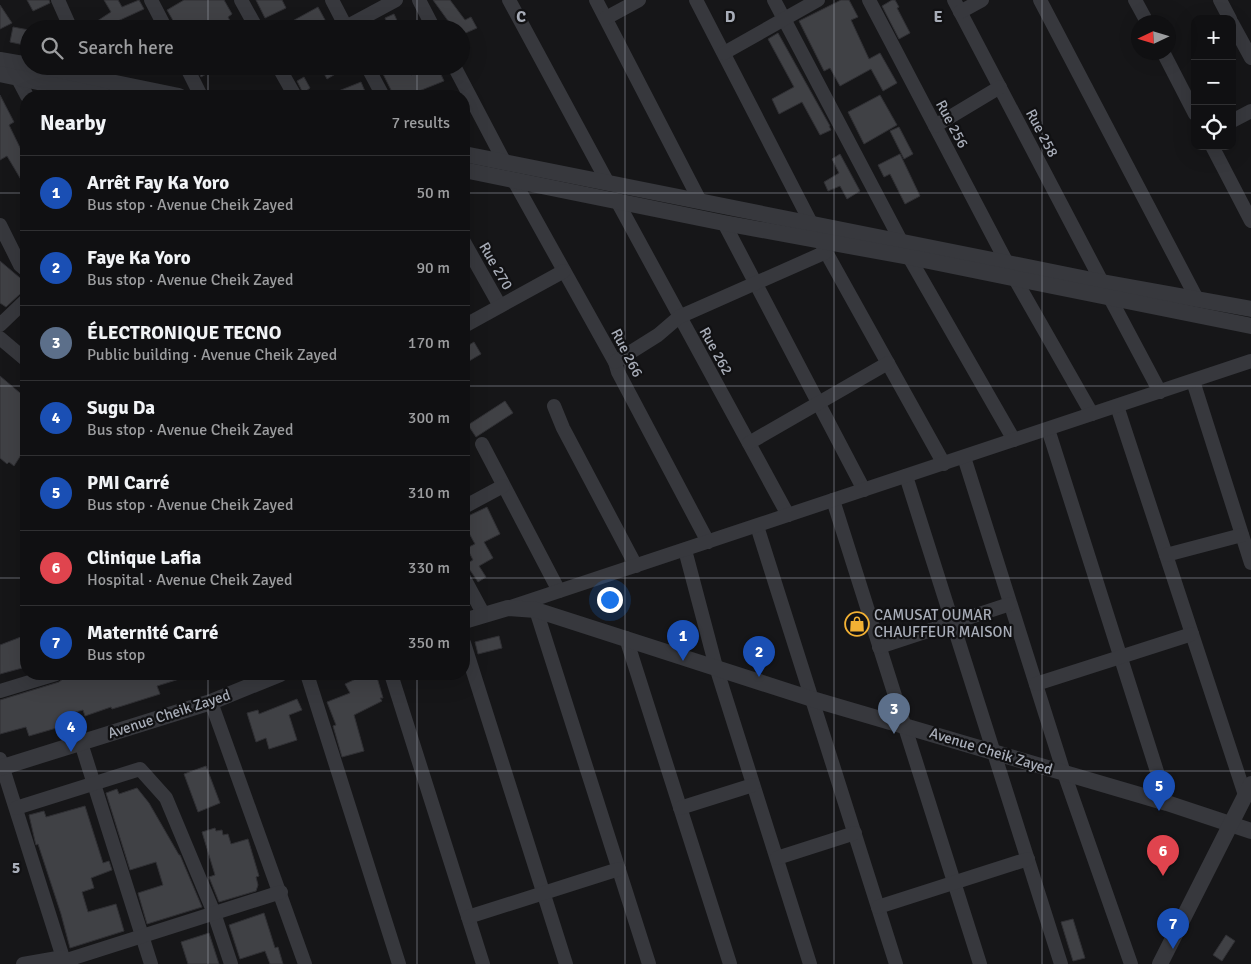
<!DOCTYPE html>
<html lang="en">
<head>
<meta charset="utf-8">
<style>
	:root { --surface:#101012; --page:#1e1e20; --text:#f1f3f6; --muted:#9c9d9f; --line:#303032; --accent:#1a73e8 }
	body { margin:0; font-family:Signika,sans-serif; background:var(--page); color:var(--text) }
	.controls { position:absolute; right:15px; top:15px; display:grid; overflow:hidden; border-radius:10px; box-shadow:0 5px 20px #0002 }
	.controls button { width:45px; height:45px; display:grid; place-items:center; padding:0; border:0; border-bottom:1px solid var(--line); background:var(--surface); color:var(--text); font:25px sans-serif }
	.compass { position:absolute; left:1131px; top:15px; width:45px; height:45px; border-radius:50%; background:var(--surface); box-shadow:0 5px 20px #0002; rotate:266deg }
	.you { position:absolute; left:609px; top:599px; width:18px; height:18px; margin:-12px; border:4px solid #fff; border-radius:50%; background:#1a73e8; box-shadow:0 0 0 8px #1a73e833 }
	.badge { display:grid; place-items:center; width:32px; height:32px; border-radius:50%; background:var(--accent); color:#fff; font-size:16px; font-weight:700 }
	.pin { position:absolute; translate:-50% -41px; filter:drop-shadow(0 1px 2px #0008) }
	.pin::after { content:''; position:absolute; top:26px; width:18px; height:15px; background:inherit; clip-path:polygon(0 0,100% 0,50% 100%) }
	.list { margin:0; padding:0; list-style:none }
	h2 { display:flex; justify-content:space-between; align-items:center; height:65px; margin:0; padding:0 20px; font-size:21px }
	h2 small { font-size:16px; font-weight:400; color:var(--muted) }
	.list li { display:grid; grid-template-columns:32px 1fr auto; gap:15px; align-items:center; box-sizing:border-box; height:75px; padding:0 20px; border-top:1px solid var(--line) }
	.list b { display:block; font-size:19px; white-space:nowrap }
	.list p { margin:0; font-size:16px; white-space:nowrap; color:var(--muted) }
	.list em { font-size:16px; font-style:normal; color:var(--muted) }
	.icon { flex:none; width:28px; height:28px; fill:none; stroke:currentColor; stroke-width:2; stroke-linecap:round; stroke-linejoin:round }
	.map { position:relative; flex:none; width:1251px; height:964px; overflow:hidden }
	.search { position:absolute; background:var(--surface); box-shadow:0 5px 20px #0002; left:20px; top:20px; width:450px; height:55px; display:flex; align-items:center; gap:12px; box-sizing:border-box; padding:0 18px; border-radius:28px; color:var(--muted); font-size:19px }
	.panel { position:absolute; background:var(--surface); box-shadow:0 5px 20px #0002; left:20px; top:90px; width:450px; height:590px; border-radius:20px }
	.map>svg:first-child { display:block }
	.building { fill:#404145; stroke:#303034 }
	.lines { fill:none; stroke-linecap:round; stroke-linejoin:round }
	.minor { stroke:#37383d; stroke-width:14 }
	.tertiary { stroke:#37383d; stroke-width:16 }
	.grid { fill:none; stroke:#a8adb8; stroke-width:1; stroke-opacity:0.55 }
	.labels { text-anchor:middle; stroke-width:4.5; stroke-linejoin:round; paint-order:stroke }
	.street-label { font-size:15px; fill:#a8adb8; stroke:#111113 }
	.poi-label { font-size:15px; fill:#a8adb8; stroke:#111113; text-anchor:start }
	.grid-label { font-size:16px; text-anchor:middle; font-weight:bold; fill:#a8adb8; stroke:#111113; stroke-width:4.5; stroke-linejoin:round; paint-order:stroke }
</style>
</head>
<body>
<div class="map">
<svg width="1251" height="964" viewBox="0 0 1251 964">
	<rect width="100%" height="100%" fill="#161618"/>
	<g class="building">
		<polygon points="27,0 49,0 50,3 33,11"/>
		<polygon points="104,0 118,0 122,7 139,0 144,9 109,25 112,29 85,29 111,12"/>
		<polygon points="184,0 224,0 232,14 228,17 234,29 178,29 167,10"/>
		<polygon points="256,0 282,0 286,8 265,18"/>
		<polygon points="433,0 450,0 465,20 471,17 477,28 461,35 461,29 454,29"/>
		<polygon points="841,0 849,0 858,17 851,20 869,59 880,53 897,83 883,91 871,69 840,86 830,68 824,71 799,21"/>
		<polygon points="892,0 895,0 899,7 897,8 910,33 899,39 882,6"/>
		<polygon points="0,5 12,23 0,29"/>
		<polygon points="318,7 330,29 278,29"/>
		<polygon points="394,14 401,29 390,29 385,18"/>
		<polygon points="13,27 29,30 29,46 10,42"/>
		<polygon points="778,33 830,126 829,126 831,130 820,135 802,102 779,114 772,99 794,87 768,39"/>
		<polygon points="196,66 220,66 201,77"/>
		<polygon points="320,66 349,66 327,79"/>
		<polygon points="379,66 407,66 411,75 429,66 437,66 444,81 419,91 422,96 394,96"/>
		<polygon points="304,77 310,88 303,93 297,81"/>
		<polygon points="361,82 367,96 326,96"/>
		<polygon points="0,95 14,122 9,125 26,160 26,188 7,156 0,160"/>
		<polygon points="880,95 897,125 864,144 848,112"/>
		<polygon points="899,127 913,154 904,159 890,131"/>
		<polygon points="840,154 860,191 847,199 840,186 828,191 824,182 839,173 832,159"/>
		<polygon points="900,154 920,196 905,204 890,174 884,177 878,165"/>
		<polygon points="0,261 26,283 26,291 20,294 6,307 0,303"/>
		<polygon points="474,342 481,354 464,364 464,348"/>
		<polygon points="0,376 26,398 26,447 14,466 9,462 7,464 0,458"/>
		<polygon points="505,401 513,413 476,437 468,425"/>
		<polygon points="487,507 500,534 484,542 493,558 479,566 486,577 478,582 466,564 473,560 467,548 475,544 464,524 464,518"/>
		<polygon points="26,635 26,667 0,674 0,645"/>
		<polygon points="499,636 502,648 478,654 475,642"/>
		<polygon points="71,674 122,674 124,679 140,674 189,674 189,676 157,686 160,694 122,706 112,709 111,707 85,716 83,710 61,716 64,726 53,729 29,736 26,727 0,734 0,700 59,682 64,678 71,676"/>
		<polygon points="376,674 383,698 380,698 382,701 354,715 364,751 342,757 333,726 336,725 327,702 350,693 345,684 358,678"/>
		<polygon points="297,699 302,710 289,715 297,740 269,749 266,738 256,742 247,713 258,710 259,714"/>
		<polygon points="206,766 220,803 198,812 184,774"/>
		<polygon points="137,788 149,803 179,855 180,855 202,907 147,924 138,893 163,885 156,862 130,870 106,793 117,789 119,794"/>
		<polygon points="85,806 103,863 109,861 112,870 91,878 94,888 82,892 88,912 116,904 124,931 70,948 61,914 38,844 36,845 35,841 29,815 44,811 46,817"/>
		<polygon points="215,828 216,831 222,830 223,835 228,834 231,844 248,839 259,876 256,877 258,885 256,891 219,902 209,877 215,875 202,832"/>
		<polygon points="264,913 275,948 278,947 283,964 270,964 265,951 240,959 229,925"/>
		<polygon points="1073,919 1085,958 1073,961 1061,922"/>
		<polygon points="209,933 219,964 188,964 181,942"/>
		<polygon points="1226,935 1235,941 1222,961 1213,955"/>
	</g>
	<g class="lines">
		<g class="minor">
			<polyline points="58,0 71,29"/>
			<polyline points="151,0 166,29"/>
			<polyline points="241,0 257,29"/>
			<polyline points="332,0 347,29"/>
			<polyline points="419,0 434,29"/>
			<polyline points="509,0 608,183"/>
			<polyline points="596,0 700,201"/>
			<polyline points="696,0 826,252 944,464"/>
			<polyline points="774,0 901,241"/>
			<polyline points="869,0 1007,263"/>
			<polyline points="954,0 1102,282"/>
			<polyline points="1040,0 1197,299"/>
			<polyline points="1135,0 1147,22"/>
			<polyline points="1220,0 1230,19"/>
			<polyline points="960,12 982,0"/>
			<polyline points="606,18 639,0"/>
			<polyline points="1232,23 1251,58"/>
			<polyline points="346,27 396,0"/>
			<polyline points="1163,52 1195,114"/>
			<polyline points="724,53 818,0"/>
			<polyline points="186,66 201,96"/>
			<polyline points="278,66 295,96"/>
			<polyline points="367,66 383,96"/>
			<polyline points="454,66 505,163"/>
			<polyline points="17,77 27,96"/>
			<polyline points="116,96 117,83"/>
			<polyline points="1232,121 1251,111"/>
			<polyline points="935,126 1000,87"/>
			<polyline points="1212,146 1251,221"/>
			<polyline points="514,181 615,362 618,372 708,542"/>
			<polyline points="617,201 788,515"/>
			<polyline points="724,223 864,490"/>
			<polyline points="0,225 20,265 26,270"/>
			<polyline points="464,242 500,306"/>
			<polyline points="909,257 1014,440"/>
			<polyline points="1015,279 1092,414"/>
			<polyline points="1110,298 1160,392"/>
			<polyline points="0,325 26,300"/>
			<polyline points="464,326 564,271"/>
			<polyline points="0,338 26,360"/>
			<polyline points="615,362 658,335 679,317 826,252"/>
			<polyline points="1193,381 1251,563"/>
			<polyline points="554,406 563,428 636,566"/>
			<polyline points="1117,406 1245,795"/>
			<polyline points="1048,429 1167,803"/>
			<polyline points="749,443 888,363"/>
			<polyline points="482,444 559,591"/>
			<polyline points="964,457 1064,773 1131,964"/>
			<polyline points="906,476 1061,964"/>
			<polyline points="833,500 980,964"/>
			<polyline points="464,507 503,486"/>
			<polyline points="757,526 896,964"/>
			<polyline points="685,550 716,667 810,964"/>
			<polyline points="1166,555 1242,535"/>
			<polyline points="464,578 484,615"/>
			<polyline points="511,607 1251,361"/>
			<polyline points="536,610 649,964"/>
			<polyline points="626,638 730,964"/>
			<polyline points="464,643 566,964"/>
			<polyline points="879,647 1010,604"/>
			<polyline points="307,674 399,964"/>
			<polyline points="391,674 483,964"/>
			<polyline points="1036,684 1192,634"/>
			<polyline points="0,691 56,674"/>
			<polyline points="211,702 305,964"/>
			<polyline points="81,743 151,964"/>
			<polyline points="0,759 65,964"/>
			<polyline points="16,808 140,769 166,798 214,913 231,964"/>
			<polyline points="680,808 753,785"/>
			<polyline points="777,858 855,833"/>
			<polyline points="878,907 1028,859"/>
			<polyline points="468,917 619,869"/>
			<polyline points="64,961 281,892"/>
			<polyline points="23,964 63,957"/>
		</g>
		<g class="tertiary">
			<polyline points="0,60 29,65"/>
			<polyline points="33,66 179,96"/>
			<polyline points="0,74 105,96"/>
			<polyline points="464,154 1102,282 1251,309"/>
			<polyline points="464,170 724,223 909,257 1251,326"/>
			<polyline points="464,621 508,608 536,610 812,699 1167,803 1251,831"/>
			<polyline points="0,768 211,702 280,674"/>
			<polyline points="1160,964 1251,784"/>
		</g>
	</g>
	<path class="grid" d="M208,0v29M417,0v29M625,0v964M834,0v964M1042,0v964M208,66v30M417,66v30M0,193h26M464,193h787M0,386h26M464,386h787M0,578h26M464,578h787M208,674v290M417,674v290M0,771h1251"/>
	<defs>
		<g id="shop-ring" transform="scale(1.25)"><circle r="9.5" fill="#111113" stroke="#f2b134" stroke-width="1.5"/><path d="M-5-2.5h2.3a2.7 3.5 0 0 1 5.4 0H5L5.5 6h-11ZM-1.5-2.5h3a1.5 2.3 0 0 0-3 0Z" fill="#f2b134"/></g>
	</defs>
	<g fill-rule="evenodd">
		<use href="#shop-ring" x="857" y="624"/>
	</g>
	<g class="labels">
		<g class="street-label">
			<text transform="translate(952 124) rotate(62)" y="5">Rue 256</text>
			<text transform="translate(1042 133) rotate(62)" y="5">Rue 258</text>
			<text transform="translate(496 266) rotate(60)" y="5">Rue 270</text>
			<text transform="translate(716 351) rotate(61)" y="5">Rue 262</text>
			<text transform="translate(627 353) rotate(63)" y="5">Rue 266</text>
			<text transform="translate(169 714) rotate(-18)" y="5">Avenue Cheik Zayed</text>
			<text transform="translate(991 751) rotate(17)" y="5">Avenue Cheik Zayed</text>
		</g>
		<g class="poi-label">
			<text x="874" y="620">CAMUSAT OUMAR<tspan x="874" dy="17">CHAUFFEUR MAISON</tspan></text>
		</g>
	</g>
	<g class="grid-label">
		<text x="521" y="22">C</text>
		<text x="730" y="22">D</text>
		<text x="938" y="22">E</text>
		<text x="16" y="873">5</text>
	</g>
</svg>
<div class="controls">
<button>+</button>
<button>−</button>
<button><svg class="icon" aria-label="locate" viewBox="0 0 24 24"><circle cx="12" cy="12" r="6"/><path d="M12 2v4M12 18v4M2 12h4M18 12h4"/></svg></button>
</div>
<svg class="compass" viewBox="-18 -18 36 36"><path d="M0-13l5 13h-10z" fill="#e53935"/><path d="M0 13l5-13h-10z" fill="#9c9d9f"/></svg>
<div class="you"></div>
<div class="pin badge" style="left:683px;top:661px;background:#1a4fb4">1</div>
<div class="pin badge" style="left:759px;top:677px;background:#1a4fb4">2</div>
<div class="pin badge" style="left:894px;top:734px;background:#5c6f8a">3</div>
<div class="pin badge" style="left:71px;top:752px;background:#1a4fb4">4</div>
<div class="pin badge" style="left:1159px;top:811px;background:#1a4fb4">5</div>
<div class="pin badge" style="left:1163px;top:876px;background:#e0444e">6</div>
<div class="pin badge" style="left:1173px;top:949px;background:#1a4fb4">7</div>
<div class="search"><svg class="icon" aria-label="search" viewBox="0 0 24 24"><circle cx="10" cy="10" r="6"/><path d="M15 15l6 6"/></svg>Search here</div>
<section class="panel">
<h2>Nearby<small>7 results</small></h2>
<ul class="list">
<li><span class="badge" style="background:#1a4fb4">1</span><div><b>Arrêt Fay Ka Yoro</b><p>Bus stop · Avenue Cheik Zayed</p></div><em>50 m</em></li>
<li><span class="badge" style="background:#1a4fb4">2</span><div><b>Faye Ka Yoro</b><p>Bus stop · Avenue Cheik Zayed</p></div><em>90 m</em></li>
<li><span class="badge" style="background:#5c6f8a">3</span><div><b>ÉLECTRONIQUE TECNO</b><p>Public building · Avenue Cheik Zayed</p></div><em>170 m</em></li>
<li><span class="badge" style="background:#1a4fb4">4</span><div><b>Sugu Da</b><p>Bus stop · Avenue Cheik Zayed</p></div><em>300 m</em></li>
<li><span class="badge" style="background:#1a4fb4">5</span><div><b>PMI Carré</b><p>Bus stop · Avenue Cheik Zayed</p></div><em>310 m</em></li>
<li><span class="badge" style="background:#e0444e">6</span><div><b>Clinique Lafia</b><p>Hospital · Avenue Cheik Zayed</p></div><em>330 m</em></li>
<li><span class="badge" style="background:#1a4fb4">7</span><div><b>Maternité Carré</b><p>Bus stop</p></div><em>350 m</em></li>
</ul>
</section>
</div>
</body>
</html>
